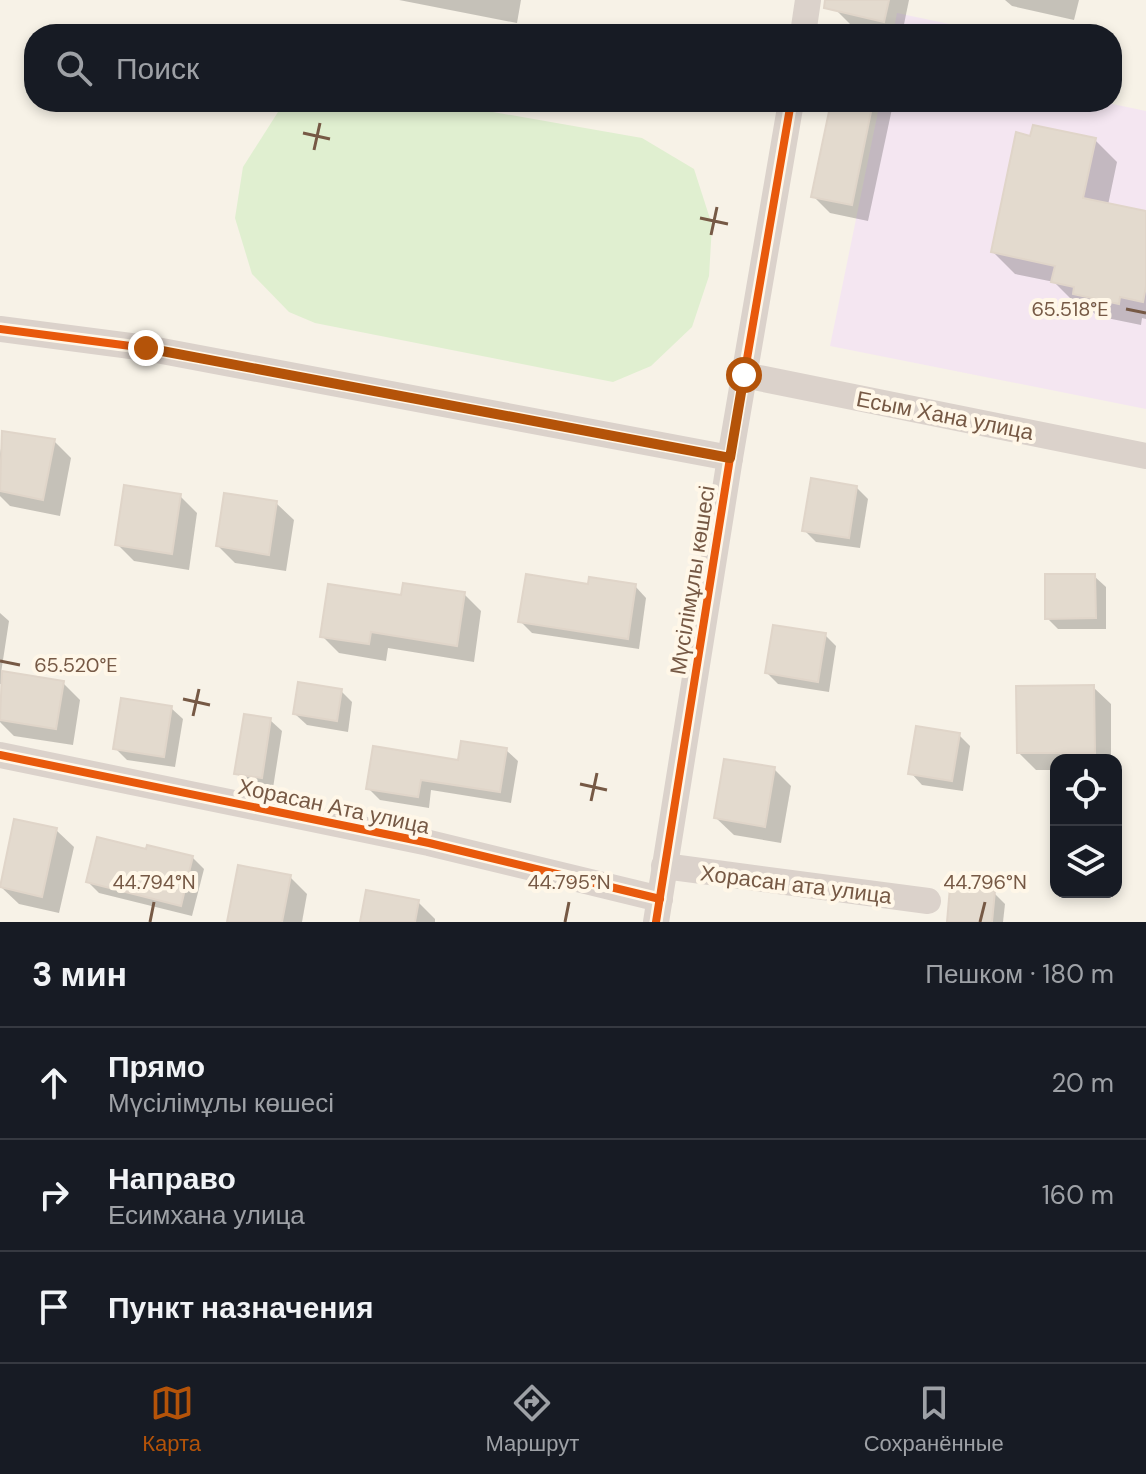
<!DOCTYPE html>
<html lang="ru">
<head>
<meta charset="utf-8">
<style>
	:root { --surface:#171b24; --page:#242831; --text:#f1f3f6; --muted:#9ea1a6; --line:#363941; --accent:#b45309 }
	body { margin:0; font-family:"DM Sans",sans-serif; background:var(--page); color:var(--text) }
	.controls { position:absolute; right:24px; bottom:24px; display:grid; overflow:hidden; border-radius:16px; box-shadow:0 4px 12px #0003 }
	.controls button { width:72px; height:72px; display:grid; place-items:center; padding:0; border:0; border-bottom:2px solid var(--line); background:var(--surface); color:var(--text); font:40px sans-serif }
	.stop { position:absolute; width:24px; height:24px; margin:-18px; border:6px solid #b45309; border-radius:50%; background:#fff }
	.stop.end { background:#b45309; border-color:#fff; box-shadow:0 2px 8px #0008 }
	.list { margin:0; padding:0; list-style:none }
	h2 { display:flex; justify-content:space-between; align-items:center; height:104px; margin:0; padding:0 32px; font-size:34px }
	h2 small { font-size:26px; font-weight:400; color:var(--muted) }
	.list li { display:grid; grid-template-columns:52px 1fr auto; gap:24px; align-items:center; box-sizing:border-box; height:112px; padding:0 32px; border-top:2px solid var(--line) }
	.list b { display:block; font-size:30px; white-space:nowrap }
	.list p { margin:0; font-size:26px; white-space:nowrap; color:var(--muted) }
	.list em { font-size:26px; font-style:normal; color:var(--muted) }
	.icon { flex:none; width:44px; height:44px; fill:none; stroke:currentColor; stroke-width:2; stroke-linecap:round; stroke-linejoin:round }
	.map { position:relative; flex:none; width:1146px; height:922px; overflow:hidden }
	.search { position:absolute; background:var(--surface); box-shadow:0 4px 12px #0003; left:24px; right:24px; top:24px; height:88px; display:flex; align-items:center; gap:20px; box-sizing:border-box; padding:0 28px; border-radius:32px; color:var(--muted); font-size:30px }
	.sheet { height:440px; background:var(--surface) }
	nav { display:flex; justify-content:space-around; align-items:center; box-sizing:border-box; height:112px; border-top:2px solid var(--line); background:var(--surface); font-size:22px; color:var(--muted) }
	nav a { display:grid; justify-items:center; gap:4px }
	nav .on { color:var(--accent) }
	.map>svg:first-child { display:block }
	.education { fill:#f4e6f1 }
	.green { fill:#e0efd0 }
	.shadow { fill:#0003 }
	.building { fill:#e3dace; stroke:#e0d5c9; stroke-width:2 }
	.lines { fill:none; stroke-linecap:round; stroke-linejoin:round }
	.minor { stroke:#dbd2cb; stroke-width:26 }
	.cycleway-casing { stroke:#fff7e8; stroke-width:13 }
	.cycleway { stroke:#e8590c; stroke-width:8 }
	.route { stroke:#b45309; stroke-width:10 }
	.ticks { fill:none; stroke:#765945; stroke-width:3 }
	.labels { text-anchor:middle; stroke-width:8; stroke-linejoin:round; paint-order:stroke }
	.street-label { font-size:22px; fill:#765945; stroke:#fff7e8 }
	.ticks-label { font-size:20px; text-anchor:middle; fill:#765945; stroke:#fff7e8; stroke-width:8; stroke-linejoin:round; paint-order:stroke }
</style>
</head>
<body>
<div class="map">
<svg width="1146" height="922" viewBox="0 0 1146 922">
	<rect width="100%" height="100%" fill="#f7f2e7"/>
	<g class="education">
		<polygon points="897,13 954,25 1000,34 893,34"/>
		<polygon points="880,102 1103,102 1146,111 1146,409 830,346"/>
	</g>
	<polygon class="green" points="299,102 436,102 642,138 694,169 712,225 709,276 692,327 651,366 613,382 315,323 289,312 252,274 235,218 243,167 278,112"/>
	<g class="shadow">
		<polygon points="399,0 521,0 517,23"/>
		<polygon points="838,0 909,0 902,34 885,34 853,27 836,10"/>
		<polygon points="1005,0 1079,0 1074,20 1012,6"/>
		<polygon points="833,102 890,102 893,104 868,221 830,213 813,196"/>
		<polygon points="1032,138 1095,140 1117,162 1108,205 1146,213 1146,319 1142,318 1141,325 1097,316 1088,307 1076,304 1054,282 1015,274 993,252"/>
		<polygon points="4,433 54,441 71,458 60,516 10,506 0,496 0,454"/>
		<polygon points="856,487 868,499 860,548 816,542 804,530"/>
		<polygon points="180,496 197,513 189,570 134,561 117,544"/>
		<polygon points="276,503 294,520 286,571 235,563 218,546"/>
		<polygon points="1094,576 1106,587 1106,629 1058,629 1047,618"/>
		<polygon points="590,586 635,586 646,598 639,649 532,633 520,621"/>
		<polygon points="464,594 481,611 474,662 388,648 386,661 339,653 322,636 403,597"/>
		<polygon points="0,613 9,621 1,673 63,683 80,700 73,745 14,736 0,722 2,684 0,684"/>
		<polygon points="825,635 836,646 829,692 778,684 767,673"/>
		<polygon points="1093,687 1111,704 1111,760 1056,760 1056,770 1036,770 1019,753"/>
		<polygon points="341,691 352,702 348,732 307,725 295,714"/>
		<polygon points="171,708 183,719 175,767 127,760 115,748"/>
		<polygon points="270,720 282,731 273,788 248,784 236,773"/>
		<polygon points="959,735 970,746 963,791 922,785 911,773"/>
		<polygon points="506,750 518,761 511,803 431,790 429,808 380,800 369,789"/>
		<polygon points="774,769 791,786 781,843 734,835 716,818"/>
		<polygon points="56,830 74,847 59,913 19,904 1,887"/>
		<polygon points="148,852 192,857 204,869 192,916 99,893 88,882"/>
		<polygon points="290,877 307,894 302,922 229,922"/>
		<polygon points="994,893 1005,904 1003,922 949,922"/>
		<polygon points="418,902 435,919 435,922 362,922"/>
	</g>
	<g class="building">
		<polygon points="825,0 889,0 884,22 824,8"/>
		<polygon points="831,102 873,102 852,205 811,197"/>
		<polygon points="1033,125 1096,138 1083,198 1146,211 1146,286 1143,302 1120,297 1119,304 1073,294 1074,287 1051,282 1055,266 991,252 1016,132 1030,136"/>
		<polygon points="2,431 55,439 43,500 0,491"/>
		<polygon points="811,478 857,486 849,538 802,531"/>
		<polygon points="124,485 181,494 172,554 115,545"/>
		<polygon points="224,493 277,501 269,555 216,546"/>
		<polygon points="526,574 588,584 589,577 636,584 628,639 518,622"/>
		<polygon points="1045,574 1095,574 1096,618 1045,619"/>
		<polygon points="403,583 465,592 457,646 371,632 369,644 320,637 328,584 401,595"/>
		<polygon points="773,625 826,633 818,682 765,673"/>
		<polygon points="2,671 64,681 56,729 0,720"/>
		<polygon points="298,682 342,689 337,721 293,714"/>
		<polygon points="1094,685 1095,753 1017,753 1016,686"/>
		<polygon points="121,698 172,706 164,757 113,749"/>
		<polygon points="244,714 271,718 262,778 234,774"/>
		<polygon points="916,726 960,733 952,781 908,774"/>
		<polygon points="461,741 507,748 500,792 421,780 418,797 366,789 373,746 458,760"/>
		<polygon points="724,759 775,767 765,827 714,818"/>
		<polygon points="14,819 57,828 42,897 0,887"/>
		<polygon points="97,837 146,849 147,845 193,856 181,906 86,882"/>
		<polygon points="238,865 291,875 282,922 227,922"/>
		<polygon points="950,887 995,891 992,922 947,922"/>
		<polygon points="366,890 419,900 415,922 360,922"/>
	</g>
	<g class="lines">
		<g class="minor">
			<polyline points="803,34 808,0"/>
			<polyline points="0,329 146,348 730,458"/>
			<polyline points="744,375 1146,456"/>
			<polyline points="0,755 429,843 660,899"/>
			<polyline points="664,866 928,901"/>
			<polyline points="656,922 730,458 791,102"/>
		</g>
		<g class="cycleway-casing">
			<g id="cycleway">
				<polyline points="0,329 146,348 730,458"/>
				<polyline points="0,755 429,843 660,899"/>
				<polyline points="656,922 730,458 791,102"/>
			</g>
		</g>
		<use href="#cycleway" class="cycleway"/>
	</g>
	<g class="lines">
		<polyline class="route" points="146,348 730,458 744,375"/>
	</g>
	<path class="ticks" d="M303,133l27,6M314,150l6,-27M700,218l28,6M711,235l6,-28M1126,309l20,4M0,661l20,4M183,699l27,6M193,716l6,-27M580,784l27,6M591,801l6,-28M150,922l4,-20M565,922l4,-20M980,922l5,-20"/>
	<g class="labels">
		<g class="street-label">
			<text transform="translate(945 415) rotate(11)" y="8">Есым Хана улица</text>
			<text transform="translate(692 580) rotate(-81)" y="8">Мүсілімұлы көшесі</text>
			<text transform="translate(334 806) rotate(12)" y="8">Хорасан Ата улица</text>
			<text transform="translate(796 884) rotate(7)" y="8">Хорасан ата улица</text>
		</g>
	</g>
	<g class="ticks-label">
		<text x="1070" y="316">65.518°E</text>
		<text x="76" y="672">65.520°E</text>
		<text x="154" y="889">44.794°N</text>
		<text x="569" y="889">44.795°N</text>
		<text x="985" y="889">44.796°N</text>
	</g>
</svg>
<div class="controls">
<button><svg class="icon" aria-label="locate" viewBox="0 0 24 24"><circle cx="12" cy="12" r="6"/><path d="M12 2v4M12 18v4M2 12h4M18 12h4"/></svg></button>
<button><svg class="icon" aria-label="layers" viewBox="0 0 24 24"><path d="M12 4l9 5-9 5-9-5zM3 14l9 5 9-5"/></svg></button>
</div>
<div class="stop" style="left:744px;top:375px"></div>
<div class="stop end" style="left:146px;top:348px"></div>
<div class="search"><svg class="icon" aria-label="search" viewBox="0 0 24 24"><circle cx="10" cy="10" r="6"/><path d="M15 15l6 6"/></svg>Поиск</div>
</div>
<section class="sheet">
<h2>3 мин<small>Пешком · 180 m</small></h2>
<ul class="list">
<li><svg class="icon" aria-label="ahead" viewBox="0 0 24 24"><path d="M12 20V5M6 11l6-6 6 6"/></svg><div><b>Прямо</b><p>Мүсілімұлы көшесі</p></div><em>20 m</em></li>
<li><svg class="icon" aria-label="right" viewBox="0 0 24 24"><path d="M7 20v-9h11M14 6l5 5-5 5"/></svg><div><b>Направо</b><p>Есимхана улица</p></div><em>160 m</em></li>
<li><svg class="icon" aria-label="arrive" viewBox="0 0 24 24"><path d="M6 21V4h12l-3 4 3 4H6"/></svg><div><b>Пункт назначения</b></div></li>
</ul>
</section>
<nav>
<a class="on"><svg class="icon" aria-label="map" viewBox="0 0 24 24"><path d="M3 6l6-2 6 2 6-2v14l-6 2-6-2-6 2zM9 4v14M15 6v14"/></svg>Карта</a>
<a><svg class="icon" aria-label="directions" viewBox="0 0 24 24"><path d="M12 3l9 9-9 9-9-9zM9 14v-3h6M13 9l2 2-2 2"/></svg>Маршрут</a>
<a><svg class="icon" aria-label="saved" viewBox="0 0 24 24"><path d="M7 4h10v16l-5-4-5 4z"/></svg>Сохранённые</a>
</nav>
</body>
</html>
